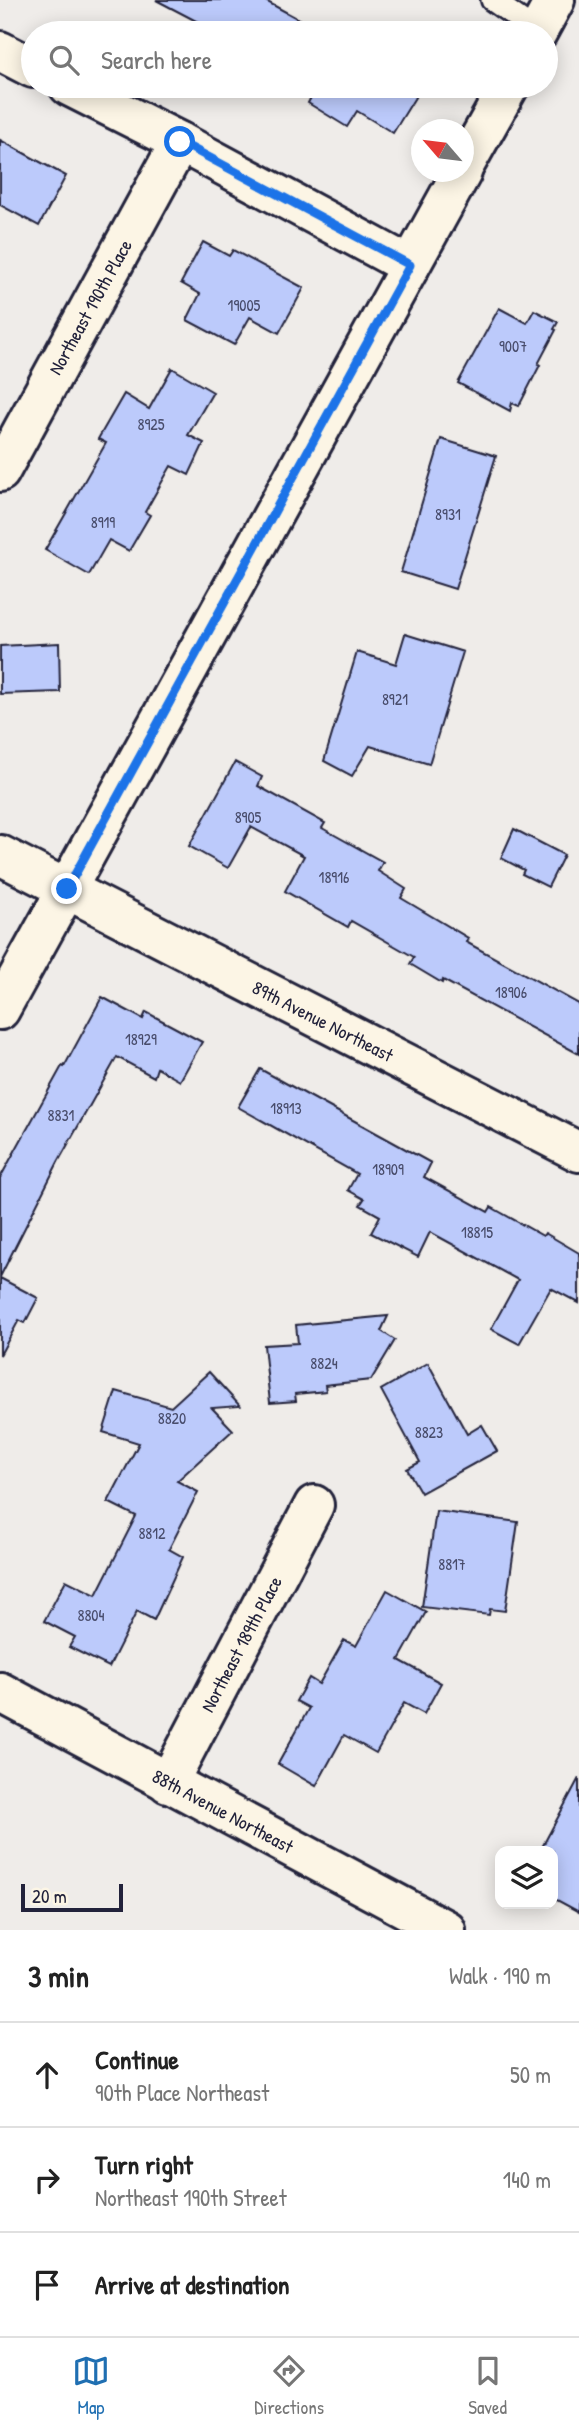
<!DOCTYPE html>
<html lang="en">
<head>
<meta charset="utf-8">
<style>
	:root { --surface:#fff; --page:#f2f2f2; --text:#222; --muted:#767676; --line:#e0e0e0; --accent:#1f6fb2 }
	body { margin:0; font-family:"Patrick Hand",sans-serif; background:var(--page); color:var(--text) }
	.controls { position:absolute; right:21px; bottom:21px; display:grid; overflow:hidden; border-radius:14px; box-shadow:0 4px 18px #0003 }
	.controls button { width:63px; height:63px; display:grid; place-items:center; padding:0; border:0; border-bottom:2px solid var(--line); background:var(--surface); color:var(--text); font:35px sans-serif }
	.compass { position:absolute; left:411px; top:119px; width:63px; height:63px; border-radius:50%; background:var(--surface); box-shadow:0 4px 18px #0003; rotate:298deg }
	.scale { position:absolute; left:21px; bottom:18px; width:102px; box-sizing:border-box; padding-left:7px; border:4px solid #22223b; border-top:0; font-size:19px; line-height:24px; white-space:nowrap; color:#22223b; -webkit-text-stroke:5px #fcf5e5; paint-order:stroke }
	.stop { position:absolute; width:21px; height:21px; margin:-16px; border:5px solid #1a73e8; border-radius:50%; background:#fff }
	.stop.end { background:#1a73e8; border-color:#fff; box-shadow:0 2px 7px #0008 }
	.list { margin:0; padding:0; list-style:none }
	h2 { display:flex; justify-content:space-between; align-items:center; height:91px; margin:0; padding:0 28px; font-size:30px }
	h2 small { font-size:23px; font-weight:400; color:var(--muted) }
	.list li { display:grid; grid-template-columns:46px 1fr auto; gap:21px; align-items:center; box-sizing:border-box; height:105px; padding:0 28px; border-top:2px solid var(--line) }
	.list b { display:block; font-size:26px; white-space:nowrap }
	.list p { margin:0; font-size:23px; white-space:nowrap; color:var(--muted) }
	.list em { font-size:23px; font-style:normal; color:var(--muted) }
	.icon { flex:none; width:38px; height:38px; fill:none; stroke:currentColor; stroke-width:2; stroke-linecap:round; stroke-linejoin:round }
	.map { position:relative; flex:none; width:579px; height:1930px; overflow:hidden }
	.search { position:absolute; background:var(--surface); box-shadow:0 4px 18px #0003; left:21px; right:21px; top:21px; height:77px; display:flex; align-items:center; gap:18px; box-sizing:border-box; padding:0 24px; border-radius:38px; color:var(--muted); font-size:26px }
	.sheet { height:406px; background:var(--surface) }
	nav { display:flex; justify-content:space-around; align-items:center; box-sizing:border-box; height:98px; border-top:2px solid var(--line); background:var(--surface); font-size:19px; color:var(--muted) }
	nav a { display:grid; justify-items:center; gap:4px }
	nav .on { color:var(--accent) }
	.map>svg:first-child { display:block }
	.building { fill:#bccafb; stroke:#22223b; stroke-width:2 }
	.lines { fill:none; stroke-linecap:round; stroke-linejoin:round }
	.lane-casing { stroke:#22223b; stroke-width:26 }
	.street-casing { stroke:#22223b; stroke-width:44 }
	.secondary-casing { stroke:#22223b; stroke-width:44 }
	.lane { stroke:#fcf5e5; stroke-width:21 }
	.street { stroke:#fcf5e5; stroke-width:38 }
	.secondary { stroke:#fcf5e5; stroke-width:38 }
	.route { stroke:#1a73e8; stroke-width:9 }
	.labels { text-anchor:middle; stroke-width:7; stroke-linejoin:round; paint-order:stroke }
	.number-label { font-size:16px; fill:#484c6b }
	.street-label { font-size:19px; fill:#22223b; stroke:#fcf5e5 }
</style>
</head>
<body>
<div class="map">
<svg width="579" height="1930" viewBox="0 0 579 1930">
	<rect width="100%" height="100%" fill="#efece9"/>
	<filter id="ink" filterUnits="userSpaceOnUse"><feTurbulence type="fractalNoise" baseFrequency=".0143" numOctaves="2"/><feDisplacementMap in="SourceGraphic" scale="14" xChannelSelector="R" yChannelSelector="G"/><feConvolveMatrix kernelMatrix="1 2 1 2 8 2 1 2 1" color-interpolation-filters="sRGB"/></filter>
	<g filter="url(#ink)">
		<g class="building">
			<polygon points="156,0 264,0 324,33 213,33 199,25 200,23"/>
			<polygon points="317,86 422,86 393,133 357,111 347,127 308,103"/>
			<polygon points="0,140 66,176 39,226 0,205"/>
			<polygon points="203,242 229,256 233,250 304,288 279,333 250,317 234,345 187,320 200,294 181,283"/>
			<polygon points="499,308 527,323 534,310 558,322 554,329 556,330 538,364 540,365 519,406 512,403 510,411 458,383"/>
			<polygon points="172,368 213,392 188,435 204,443 189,475 171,466 145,512 150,515 129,551 109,540 89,575 45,550 106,443 98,439 124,394 149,409"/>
			<polygon points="441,439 496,456 455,589 401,572"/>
			<polygon points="405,634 463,652 429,764 370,746 352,776 324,761 357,652 396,664"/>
			<polygon points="59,643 60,692 0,694 0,646"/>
			<polygon points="235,762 262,777 258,786 325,823 322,828 383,862 378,871 406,889 401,898 468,938 466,942 579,1004 579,1054 443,980 442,983 410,964 414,957 351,921 348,927 285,891 304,856 251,827 228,868 189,846"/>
			<polygon points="514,829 564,855 548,887 522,874 524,870 501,858"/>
			<polygon points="102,997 143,1019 146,1012 202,1042 180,1081 157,1068 154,1077 117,1057 58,1162 0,1277 0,1178 62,1066 64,1067"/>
			<polygon points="260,1069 431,1163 424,1177 488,1212 491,1207 543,1236 545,1233 579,1253 579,1303 551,1288 519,1344 491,1329 518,1280 430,1232 418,1257 371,1233 380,1216 360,1205 364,1199 348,1190 357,1174 238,1107"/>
			<polygon points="0,1278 38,1298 25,1323 19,1320 0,1355"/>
			<polygon points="388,1316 381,1331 395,1340 371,1380 325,1385 326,1391 295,1394 296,1401 270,1403 264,1345 298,1343 296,1325"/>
			<polygon points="428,1363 467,1434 482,1425 497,1451 421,1493 407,1469 420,1462 381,1390"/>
			<polygon points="209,1372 240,1406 212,1408 233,1430 177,1481 198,1492 169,1549 183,1557 154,1620 137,1611 109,1667 69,1647 75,1637 44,1621 66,1580 96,1595 136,1516 108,1502 139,1443 103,1432 116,1391 171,1407"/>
			<polygon points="436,1511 518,1522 505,1611 490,1609 489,1615 422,1607"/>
			<polygon points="387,1590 426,1612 399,1660 441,1683 424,1714 404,1703 376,1753 344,1735 316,1786 278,1764 309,1708 296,1701 309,1678 319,1684 344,1640 356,1646"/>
			<polygon points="579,1778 579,1912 553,1898 553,1851 540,1851"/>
		</g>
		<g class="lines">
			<g class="lane-casing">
				<polyline id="lane" points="492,0 538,32"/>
			</g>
			<g class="street-casing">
				<g id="street">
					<polyline points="537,33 555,0"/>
					<polyline points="0,51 33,68"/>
					<polyline points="69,86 180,142 410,266"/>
					<polyline points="463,168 509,86"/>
					<polyline points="0,472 180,142"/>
					<polyline points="0,855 579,1152"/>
					<polyline points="0,1010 462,172"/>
					<polyline points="168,1783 314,1505"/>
				</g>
			</g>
			<g class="secondary-casing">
				<polyline id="secondary" points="0,1692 446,1930"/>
			</g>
			<use href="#lane" class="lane"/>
			<use href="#street" class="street"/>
			<use href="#secondary" class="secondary"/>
		</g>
	</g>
	<g class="lines" filter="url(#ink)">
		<polyline class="route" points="67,889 410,265 180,142"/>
	</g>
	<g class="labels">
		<g class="number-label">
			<text x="244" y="311">19005</text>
			<text x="513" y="352">9007</text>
			<text x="151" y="430">8925</text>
			<text x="448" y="520">8931</text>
			<text x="103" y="528">8919</text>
			<text x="395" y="705">8921</text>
			<text x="248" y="823">8905</text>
			<text x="334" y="883">18916</text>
			<text x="511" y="998">18906</text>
			<text x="141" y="1045">18929</text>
			<text x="286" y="1114">18913</text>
			<text x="61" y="1121">8831</text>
			<text x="388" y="1175">18909</text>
			<text x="477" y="1238">18815</text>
			<text x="324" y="1369">8824</text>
			<text x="172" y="1424">8820</text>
			<text x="429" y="1438">8823</text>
			<text x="152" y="1539">8812</text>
			<text x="452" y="1570">8817</text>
			<text x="91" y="1621">8804</text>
		</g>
		<g class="street-label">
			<text transform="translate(90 307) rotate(-61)" y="7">Northeast 190th Place</text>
			<text transform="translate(323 1021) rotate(27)" y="7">89th Avenue Northeast</text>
			<text transform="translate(241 1644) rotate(-62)" y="7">Northeast 189th Place</text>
			<text transform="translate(223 1811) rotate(28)" y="7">88th Avenue Northeast</text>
		</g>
	</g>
</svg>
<div class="controls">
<button><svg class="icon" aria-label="layers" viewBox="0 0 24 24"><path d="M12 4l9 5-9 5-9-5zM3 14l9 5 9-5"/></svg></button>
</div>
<svg class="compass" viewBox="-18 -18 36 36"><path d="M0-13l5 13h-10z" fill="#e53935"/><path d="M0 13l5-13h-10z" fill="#767676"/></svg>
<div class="scale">20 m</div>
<div class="stop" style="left:180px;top:142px"></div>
<div class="stop end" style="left:67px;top:889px"></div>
<div class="search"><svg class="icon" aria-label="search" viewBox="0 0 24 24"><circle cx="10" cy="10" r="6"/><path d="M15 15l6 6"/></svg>Search here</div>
</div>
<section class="sheet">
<h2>3 min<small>Walk · 190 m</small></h2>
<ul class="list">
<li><svg class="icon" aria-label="ahead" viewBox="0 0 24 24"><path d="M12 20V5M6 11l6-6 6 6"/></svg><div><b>Continue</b><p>90th Place Northeast</p></div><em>50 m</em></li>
<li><svg class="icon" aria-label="right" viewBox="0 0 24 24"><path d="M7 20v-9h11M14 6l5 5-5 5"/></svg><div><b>Turn right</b><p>Northeast 190th Street</p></div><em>140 m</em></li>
<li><svg class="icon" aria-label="arrive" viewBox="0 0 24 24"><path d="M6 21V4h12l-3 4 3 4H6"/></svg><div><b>Arrive at destination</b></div></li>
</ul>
</section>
<nav>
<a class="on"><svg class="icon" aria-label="map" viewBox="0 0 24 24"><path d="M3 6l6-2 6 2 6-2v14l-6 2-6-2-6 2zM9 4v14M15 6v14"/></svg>Map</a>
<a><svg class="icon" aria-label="directions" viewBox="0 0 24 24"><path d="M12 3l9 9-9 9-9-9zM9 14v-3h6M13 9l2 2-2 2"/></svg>Directions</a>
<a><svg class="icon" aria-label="saved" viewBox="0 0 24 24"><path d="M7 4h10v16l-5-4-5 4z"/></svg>Saved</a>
</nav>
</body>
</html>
